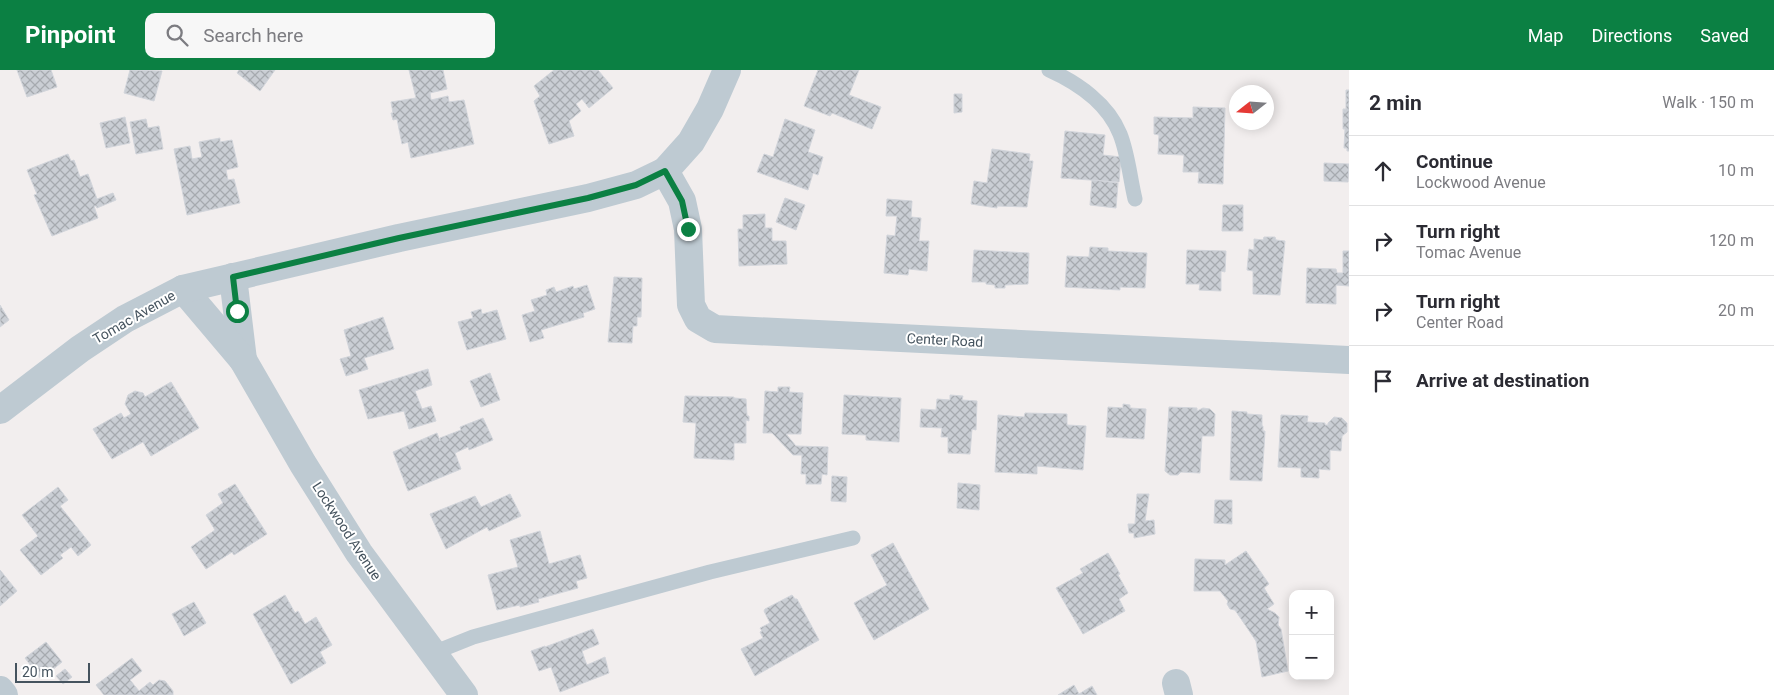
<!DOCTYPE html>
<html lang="en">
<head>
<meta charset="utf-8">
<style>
	:root { --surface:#fff; --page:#f7f7f7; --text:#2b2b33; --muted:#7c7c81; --line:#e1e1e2; --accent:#0b8043 }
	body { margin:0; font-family:Roboto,sans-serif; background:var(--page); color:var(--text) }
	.controls { position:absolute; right:15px; bottom:15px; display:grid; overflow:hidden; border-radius:10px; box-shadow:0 2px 12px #0003 }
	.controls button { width:45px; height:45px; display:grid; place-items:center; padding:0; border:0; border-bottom:1px solid var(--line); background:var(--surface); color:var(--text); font:25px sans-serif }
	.compass { position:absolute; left:1229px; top:15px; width:45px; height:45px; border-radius:50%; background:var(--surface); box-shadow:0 2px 12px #0003; rotate:253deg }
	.scale { position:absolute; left:15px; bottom:12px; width:75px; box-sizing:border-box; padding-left:5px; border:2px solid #45535e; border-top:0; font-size:14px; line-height:18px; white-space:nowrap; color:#45535e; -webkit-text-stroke:4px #fff; paint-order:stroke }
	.stop { position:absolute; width:15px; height:15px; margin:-11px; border:4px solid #0b8043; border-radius:50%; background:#fff }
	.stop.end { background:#0b8043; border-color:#fff; box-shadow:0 1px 5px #0008 }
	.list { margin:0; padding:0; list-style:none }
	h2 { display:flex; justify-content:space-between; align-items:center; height:65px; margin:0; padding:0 20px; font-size:21px }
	h2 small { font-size:16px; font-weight:400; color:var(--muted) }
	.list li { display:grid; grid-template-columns:32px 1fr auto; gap:15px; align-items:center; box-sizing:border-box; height:70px; padding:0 20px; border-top:1px solid var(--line) }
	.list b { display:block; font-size:19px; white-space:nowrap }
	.list p { margin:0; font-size:16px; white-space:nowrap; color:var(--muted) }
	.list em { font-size:16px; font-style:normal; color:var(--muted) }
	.icon { flex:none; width:28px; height:28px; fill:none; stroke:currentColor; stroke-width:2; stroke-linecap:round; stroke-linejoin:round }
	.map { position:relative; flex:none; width:1349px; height:625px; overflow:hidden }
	header { display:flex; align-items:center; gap:30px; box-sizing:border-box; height:70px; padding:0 25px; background:var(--accent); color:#fff }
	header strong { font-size:24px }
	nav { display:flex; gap:28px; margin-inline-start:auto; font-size:18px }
	.search { width:350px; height:45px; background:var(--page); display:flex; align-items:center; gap:12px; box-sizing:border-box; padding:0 18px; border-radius:10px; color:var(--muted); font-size:19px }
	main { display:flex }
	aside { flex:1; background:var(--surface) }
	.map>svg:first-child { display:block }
	.building { fill:url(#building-cross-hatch); stroke:#d2d5db }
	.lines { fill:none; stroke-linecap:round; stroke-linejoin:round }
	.lane { stroke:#becad2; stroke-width:15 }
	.street { stroke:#becad2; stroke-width:28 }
	.route { stroke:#0b8043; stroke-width:6 }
	.labels { text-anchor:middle; stroke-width:4; stroke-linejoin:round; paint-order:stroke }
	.street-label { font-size:14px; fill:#45535e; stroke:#fff }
</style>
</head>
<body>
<header>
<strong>Pinpoint</strong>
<div class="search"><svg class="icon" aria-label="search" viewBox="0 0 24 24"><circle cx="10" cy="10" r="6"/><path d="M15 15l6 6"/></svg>Search here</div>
<nav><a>Map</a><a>Directions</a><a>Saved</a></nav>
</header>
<main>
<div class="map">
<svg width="1349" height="625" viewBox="0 0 1349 625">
	<defs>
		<pattern id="building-cross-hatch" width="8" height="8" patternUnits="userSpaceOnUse" patternTransform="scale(1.25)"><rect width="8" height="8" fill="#caced4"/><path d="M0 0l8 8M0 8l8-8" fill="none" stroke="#a6aaaf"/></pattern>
	</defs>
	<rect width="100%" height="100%" fill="#f2eeee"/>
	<g class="building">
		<polygon points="17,0 51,0 57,17 27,27"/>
		<polygon points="130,0 162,1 154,31 124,23"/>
		<polygon points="239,0 275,0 260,21 237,3"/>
		<polygon points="409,0 443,0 447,19 430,23 431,30 448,26 449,32 464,30 474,74 411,88 408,72 402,74 397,49 393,50 391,43 393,43 391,32 416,28"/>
		<polygon points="554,0 598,0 613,18 589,38 582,29 576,34 581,41 569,51 574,66 549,74 534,31 540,26 534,16"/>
		<polygon points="818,0 859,0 849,25 881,37 872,59 832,43 830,46 804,36"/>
		<polygon points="1346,20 1349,20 1349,81 1347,81 1347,78 1344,78 1345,59 1343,59 1343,39 1346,39"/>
		<polygon points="954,24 962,24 962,42 954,43"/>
		<polygon points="1193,37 1225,38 1223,114 1198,113 1199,102 1183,102 1184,85 1158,84 1159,65 1154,64 1154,47 1193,48"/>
		<polygon points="125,47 130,73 106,78 100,53"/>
		<polygon points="146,49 148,58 159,56 163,79 136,84 130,52"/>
		<polygon points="785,49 815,60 808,82 823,87 818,105 813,103 808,120 757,102 764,84 773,87"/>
		<polygon points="1065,61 1105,65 1103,85 1121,87 1119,112 1061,108"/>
		<polygon points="220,68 220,72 232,70 238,97 226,100 228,110 234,109 240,133 187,145 174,79 190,76 192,89 202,87 199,72"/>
		<polygon points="992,79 1030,84 1029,91 1033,91 1027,137 997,136 997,138 971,134 974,111 987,113"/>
		<polygon points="68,84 71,91 74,90 80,107 88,104 97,129 113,123 116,130 97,138 96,136 94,136 98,148 52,166 34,125 37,124 27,100"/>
		<polygon points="1324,93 1349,94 1348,112 1324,111"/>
		<polygon points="1092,110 1118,113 1116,138 1090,135"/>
		<polygon points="785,128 805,135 796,160 776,152"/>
		<polygon points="887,129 912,131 911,147 921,148 919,171 929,171 927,201 909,199 908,205 884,203 887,165 895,166 897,146 886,146"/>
		<polygon points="1223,135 1243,135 1243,161 1222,161"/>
		<polygon points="765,144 765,158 772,158 772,171 786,171 787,194 739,196 738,159 743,159 743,145"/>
		<polygon points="1264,167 1275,167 1276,170 1285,171 1280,225 1253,224 1253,201 1247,200 1249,179 1254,180 1254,169 1263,170"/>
		<polygon points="1090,177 1108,178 1108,181 1147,183 1145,218 1120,217 1120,220 1065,217 1067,186 1089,187"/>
		<polygon points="974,180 1029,183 1028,214 1005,215 1005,218 995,218 995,215 986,214 986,212 972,212"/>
		<polygon points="1187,180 1226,181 1225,202 1221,201 1221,221 1199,220 1200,214 1186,214"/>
		<polygon points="1343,181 1349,181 1349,216 1336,215 1336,234 1306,233 1307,198 1336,199 1337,203 1343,203"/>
		<polygon points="614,207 642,208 641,247 637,247 637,256 633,256 632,273 608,272"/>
		<polygon points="587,215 595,239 583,243 584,247 541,260 544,268 530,272 522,245 535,241 531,230 547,225 546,220 554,217 556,222 573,216 574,219"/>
		<polygon points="0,235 9,250 0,257"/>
		<polygon points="481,239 482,244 497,240 506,269 467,280 458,252 473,248 471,242"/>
		<polygon points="383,247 394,279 364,288 368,299 346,306 340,289 351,286 344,260"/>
		<polygon points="428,299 432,315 415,321 422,339 431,336 436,351 409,359 404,341 368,349 359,320"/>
		<polygon points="490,303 500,330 481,337 470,311"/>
		<polygon points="171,312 199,358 151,386 143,372 112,389 93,359 121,343 124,348 131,344 125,334 128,325 135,321 143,323 145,327"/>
		<polygon points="778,317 790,317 789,322 803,323 801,364 786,364 796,376 828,377 827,405 822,404 821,414 806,414 806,404 801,404 802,385 793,385 772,363 763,363 765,321 778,322"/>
		<polygon points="844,325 901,328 899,372 866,370 866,365 842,364"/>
		<polygon points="950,325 963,326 962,330 977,331 976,360 972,359 970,384 948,383 948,367 941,367 942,358 920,357 921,339 936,340 937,329 950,330"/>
		<polygon points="685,326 734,327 734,328 746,329 747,346 749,346 749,351 746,350 746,373 734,373 734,390 694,388 696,353 683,352"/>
		<polygon points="1123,334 1130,335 1130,338 1146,339 1144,369 1106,367 1108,337 1123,338"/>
		<polygon points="1169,337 1197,338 1197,341 1203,338 1210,339 1215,344 1214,366 1202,366 1200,403 1181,402 1178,405 1170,405 1165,401"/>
		<polygon points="1232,341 1247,342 1247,344 1262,345 1262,356 1263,356 1263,361 1265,361 1262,411 1230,410"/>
		<polygon points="1025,343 1067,344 1067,355 1086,356 1083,400 1037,396 1037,404 995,402 998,345 1024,347"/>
		<polygon points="1281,345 1308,346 1307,352 1325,353 1325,355 1328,355 1328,353 1334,347 1342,348 1347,353 1347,362 1342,366 1341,381 1330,380 1330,400 1319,399 1319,408 1301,407 1301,398 1278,397"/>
		<polygon points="483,348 493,370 469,380 468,377 455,383 461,399 408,421 393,382 437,363 440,371 440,368 461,360 460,357"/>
		<polygon points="832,406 847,407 846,432 831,431"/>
		<polygon points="958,413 980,415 979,440 957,438"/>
		<polygon points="235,414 267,464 234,485 232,482 206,499 191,477 215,460 206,445 223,433 218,424"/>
		<polygon points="58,417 68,430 60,436 91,475 78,486 71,477 60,485 63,488 41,505 20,480 38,466 22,445"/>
		<polygon points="510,424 521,446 489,461 487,457 446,479 430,444 475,426 481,437"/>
		<polygon points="1137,424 1149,424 1145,451 1154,450 1155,464 1134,468 1134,463 1129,463 1128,454 1135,454"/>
		<polygon points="1215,430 1232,430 1232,454 1214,453"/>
		<polygon points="540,461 549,494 580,485 587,508 576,511 578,518 538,529 539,532 520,537 520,535 497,540 488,505 518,497 510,470"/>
		<polygon points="893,473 929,539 874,570 854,533 887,515 871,485"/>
		<polygon points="1246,481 1269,514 1264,518 1274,534 1267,539 1275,543 1279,547 1278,555 1281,559 1288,601 1262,607 1256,571 1235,540 1230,539 1227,534 1228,531 1220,521 1194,521 1195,489 1225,490 1225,495"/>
		<polygon points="1108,483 1120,504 1118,505 1128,523 1119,529 1125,541 1083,564 1056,518 1083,503 1080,499"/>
		<polygon points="0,500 17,521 0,536"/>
		<polygon points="285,525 295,543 298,541 305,554 316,547 332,575 320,582 326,593 291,614 253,544"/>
		<polygon points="792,525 795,529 797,529 819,570 755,606 741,579 763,568 760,562 762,561 760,558 770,553 764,541 765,539"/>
		<polygon points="194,532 206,553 184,566 172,544"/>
		<polygon points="593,559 599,574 582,581 585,590 587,595 605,587 609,603 560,622 551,597 539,601 531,581 545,576 545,577"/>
		<polygon points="46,572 62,592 41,609 25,588"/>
		<polygon points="132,588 142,601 130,610 139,621 150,612 153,615 159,610 165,611 173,621 173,625 104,625 96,615"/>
		<polygon points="65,599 72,607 63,614 56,606"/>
		<polygon points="1074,615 1079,624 1092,616 1097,625 1058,625"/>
	</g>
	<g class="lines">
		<g class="lane">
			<path d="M1049,0c29,13 59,34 71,64 8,20 10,44 15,65"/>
			<polyline points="433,583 473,567 710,502 853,468"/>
		</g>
		<g class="street">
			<polyline points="665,101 682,131 688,159 691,235 698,249 715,259 1349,290"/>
			<polyline points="233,207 243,290"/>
			<polyline points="183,219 243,290 303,394 359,483 464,625"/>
			<polyline points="0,340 80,279 125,249 183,219 399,168 588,128 636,115 665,101 691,72 710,39 727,0"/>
			<polyline points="1176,613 1179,625"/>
			<polyline points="0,620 4,625"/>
		</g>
	</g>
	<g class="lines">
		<polyline class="route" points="237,241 233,207 399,168 588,128 636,115 665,101 682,131 688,159"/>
	</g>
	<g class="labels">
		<g class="street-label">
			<text transform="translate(134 247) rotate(-30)" y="5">Tomac Avenue</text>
			<text transform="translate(945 270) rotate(3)" y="5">Center Road</text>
			<text transform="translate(347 461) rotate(57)" y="5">Lockwood Avenue</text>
		</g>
	</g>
</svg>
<div class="controls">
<button>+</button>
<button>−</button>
</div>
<svg class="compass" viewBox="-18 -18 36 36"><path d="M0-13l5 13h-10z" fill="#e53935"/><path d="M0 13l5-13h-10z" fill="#7c7c81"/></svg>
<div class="scale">20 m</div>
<div class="stop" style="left:237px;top:241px"></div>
<div class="stop end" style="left:688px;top:159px"></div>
</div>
<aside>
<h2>2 min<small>Walk · 150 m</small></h2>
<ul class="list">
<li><svg class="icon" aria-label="ahead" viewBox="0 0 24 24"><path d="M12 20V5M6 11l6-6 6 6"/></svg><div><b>Continue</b><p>Lockwood Avenue</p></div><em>10 m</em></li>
<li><svg class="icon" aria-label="right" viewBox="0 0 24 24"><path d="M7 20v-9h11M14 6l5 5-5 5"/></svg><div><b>Turn right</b><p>Tomac Avenue</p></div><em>120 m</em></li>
<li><svg class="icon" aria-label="right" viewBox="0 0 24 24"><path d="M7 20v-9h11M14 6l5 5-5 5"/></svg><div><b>Turn right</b><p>Center Road</p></div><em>20 m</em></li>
<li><svg class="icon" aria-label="arrive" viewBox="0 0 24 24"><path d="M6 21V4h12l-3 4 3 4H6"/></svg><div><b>Arrive at destination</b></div></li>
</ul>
</aside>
</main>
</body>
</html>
